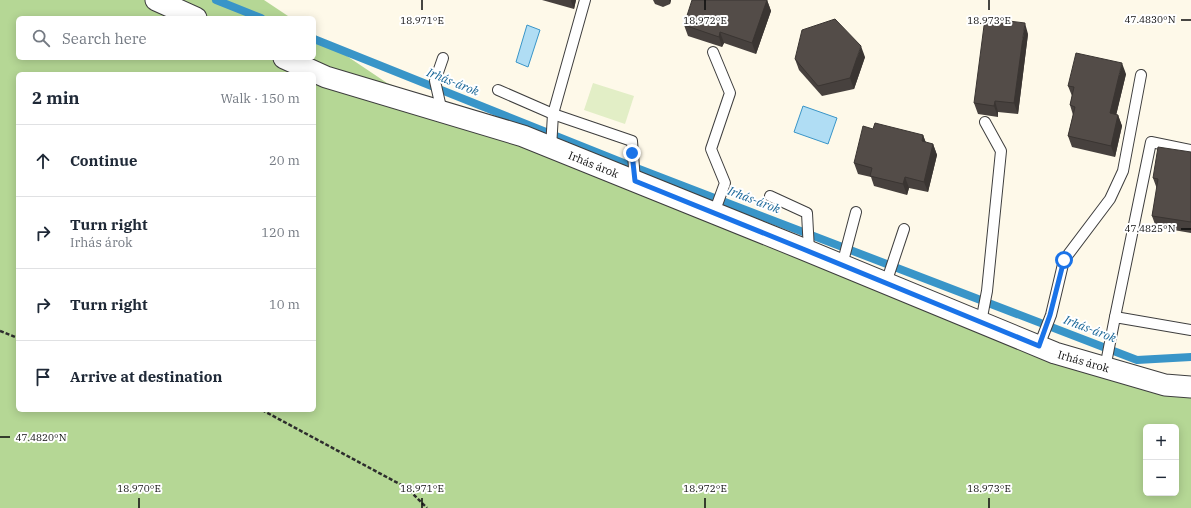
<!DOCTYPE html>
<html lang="en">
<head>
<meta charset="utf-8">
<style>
	:root { --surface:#fff; --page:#f2f2f3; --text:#1f2937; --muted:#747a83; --line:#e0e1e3 }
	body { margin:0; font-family:"IBM Plex Serif",serif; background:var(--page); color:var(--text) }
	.controls { position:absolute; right:12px; bottom:12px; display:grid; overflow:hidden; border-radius:6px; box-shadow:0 2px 10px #0003 }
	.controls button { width:36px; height:36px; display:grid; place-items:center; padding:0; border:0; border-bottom:1px solid var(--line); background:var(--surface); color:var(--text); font:20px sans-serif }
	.stop { position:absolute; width:12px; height:12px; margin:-9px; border:3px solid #1a73e8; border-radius:50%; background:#fff }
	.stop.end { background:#1a73e8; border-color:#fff; box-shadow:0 1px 4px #0008 }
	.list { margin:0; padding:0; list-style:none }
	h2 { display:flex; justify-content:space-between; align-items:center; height:52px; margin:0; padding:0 16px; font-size:17px }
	h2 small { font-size:13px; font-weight:400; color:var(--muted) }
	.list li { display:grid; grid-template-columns:26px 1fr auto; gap:12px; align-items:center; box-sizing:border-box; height:72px; padding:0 16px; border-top:1px solid var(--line) }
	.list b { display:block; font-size:15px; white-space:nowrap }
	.list p { margin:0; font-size:13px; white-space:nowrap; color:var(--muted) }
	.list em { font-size:13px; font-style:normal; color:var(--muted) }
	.icon { flex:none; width:22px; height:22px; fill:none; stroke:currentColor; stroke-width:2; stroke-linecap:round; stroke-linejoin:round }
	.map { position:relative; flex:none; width:1191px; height:508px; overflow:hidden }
	.search { position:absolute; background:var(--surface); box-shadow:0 2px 10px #0003; left:16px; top:16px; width:300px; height:44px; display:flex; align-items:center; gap:10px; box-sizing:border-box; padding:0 14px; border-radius:6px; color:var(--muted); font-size:15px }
	.panel { position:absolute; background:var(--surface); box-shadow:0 2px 10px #0003; left:16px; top:72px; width:300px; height:340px; border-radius:6px }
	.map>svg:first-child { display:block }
	.forest { fill:#b5d795; fill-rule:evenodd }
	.pitch { fill:#e2eec6 }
	.water { fill:#b0ddf4; stroke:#3995c8 }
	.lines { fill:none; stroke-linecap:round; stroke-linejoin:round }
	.stream { stroke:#3995c8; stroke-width:8 }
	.lane-casing { stroke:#3e3e3e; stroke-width:12 }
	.street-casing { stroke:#3e3e3e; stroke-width:23 }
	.path { stroke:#2d2d2d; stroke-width:2.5; stroke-dasharray:4 2; stroke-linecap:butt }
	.lane { stroke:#fff; stroke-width:10 }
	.street { stroke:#fff; stroke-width:21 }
	.wall { fill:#47413e }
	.shaded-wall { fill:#3a3532 }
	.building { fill:#534c48; stroke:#3a3532 }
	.route { stroke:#1a73e8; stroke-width:5 }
	.ticks { fill:none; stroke:#0b0b0b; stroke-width:1.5 }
	.labels { text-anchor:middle; stroke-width:4; stroke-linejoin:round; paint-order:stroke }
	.street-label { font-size:11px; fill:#0b0b0b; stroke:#fff }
	.water-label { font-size:12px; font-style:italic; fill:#196697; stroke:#fff }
	.ticks-label { font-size:10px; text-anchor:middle; fill:#0b0b0b; stroke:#fff; stroke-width:4; stroke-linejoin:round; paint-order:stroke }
</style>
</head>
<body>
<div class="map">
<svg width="1191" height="508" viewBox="0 0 1191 508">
	<rect width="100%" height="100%" fill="#fef9e9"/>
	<path class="forest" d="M0,0h264l27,18h-273v40h296v-24l73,49 136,53 532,217 136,34v121h-1191zM18,74h296v336h-296zM1146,427h30v66h-30z"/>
	<polygon class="pitch" points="593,83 634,96 625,124 584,110"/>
	<g class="water">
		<polygon points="527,25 540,30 528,67 516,62"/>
		<polygon points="803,106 837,118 828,144 794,132"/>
	</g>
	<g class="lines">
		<g class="stream">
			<polyline points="216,0 261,18"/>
			<polyline points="314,39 626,164 1137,360 1191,357"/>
		</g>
		<g class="lane-casing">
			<g id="lane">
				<polyline points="713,52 730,93 711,149 725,183 714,213"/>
				<polyline points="498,90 553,114 632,141 635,181"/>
				<polyline points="442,112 435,81 443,58"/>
				<polyline points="551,148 553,114 585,0"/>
				<polyline points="770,196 807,213 809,251"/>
				<polyline points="842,265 856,212"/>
				<polyline points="886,283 904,229"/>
				<polyline points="1115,317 1151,142 1191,150"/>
				<polyline points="981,322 987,291 1001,151 985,122"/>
				<polyline points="1039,346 1051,315 1064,260 1110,199 1123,171 1141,75"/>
				<polyline points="1105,368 1115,317 1191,330"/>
			</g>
		</g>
		<g class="street-casing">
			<g id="street">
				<polyline points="156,0 196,18"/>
				<path id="s1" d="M284,58l42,19 197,59 280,113 252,104 110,32 26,2"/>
			</g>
		</g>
		<g class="path">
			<polyline points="0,331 18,338"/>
			<polyline points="262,410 407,488 427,508"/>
		</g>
		<use href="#lane" class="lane"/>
		<use href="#street" class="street"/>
	</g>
	<g class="wall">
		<polygon points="542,0 576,0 574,9"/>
		<polygon points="653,0 671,0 670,4 663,7 655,4"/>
		<polygon points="767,0 771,11 756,54 724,43 722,47 688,36 684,25"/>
		<polygon points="1028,34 1018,114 998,112 998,117 978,114 974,103"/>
		<polygon points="865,57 854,89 822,96 799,70 795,59"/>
		<polygon points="1126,74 1116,115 1118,115 1122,126 1115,157 1072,147 1068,136 1073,115 1070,105 1072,96 1068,86"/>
		<polygon points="873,129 923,135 926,143 933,144 937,155 928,192 909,188 907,195 874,186 871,177 858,174 854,163"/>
		<polygon points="1191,152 1191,233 1156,227 1152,216 1157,189 1153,178"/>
	</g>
	<g class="shaded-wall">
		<polygon points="571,0 576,0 574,9 571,1"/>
		<polygon points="669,0 671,0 670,4"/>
		<polygon points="767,0 771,11 756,54 752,43"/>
		<polygon points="1025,23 1028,34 1018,114 1014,103"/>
		<polygon points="720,32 724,43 722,47 719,37"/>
		<polygon points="861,46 865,57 854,89 850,78"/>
		<polygon points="1122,63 1126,74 1114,124 1110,113"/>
		<polygon points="995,101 998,112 998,117 994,106"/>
		<polygon points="1118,115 1122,126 1115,157 1111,146"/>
		<polygon points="923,135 927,146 922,141"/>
		<polygon points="933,144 937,155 928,192 924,182"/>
		<polygon points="905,177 909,188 907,195 903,184"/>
	</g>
	<g class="building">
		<polygon points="692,0 767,0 752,43 720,32 719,37 684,25"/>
		<polygon points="985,18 1025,23 1014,103 995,101 994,106 974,103"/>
		<polygon points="835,19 861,46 850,78 818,86 795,59 802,30"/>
		<polygon points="1076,53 1122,63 1110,113 1118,115 1111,146 1068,136 1075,107 1070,105 1074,87 1068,86"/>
		<polygon points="875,123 923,135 922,141 933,144 924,182 905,177 903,184 870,176 872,168 854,163 863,126 873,129"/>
		<polygon points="1158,147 1191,152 1191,222 1152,216 1158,179 1153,178"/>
	</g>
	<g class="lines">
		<polyline class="route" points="632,153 635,181 803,249 1039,346 1050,315 1064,260"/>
	</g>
	<path class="ticks" d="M422,0v10M705,0v10M989,0v10M1181,20h10M1181,229h10M0,437h10M139,498v10M422,498v10M705,498v10M989,498v10"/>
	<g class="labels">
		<g class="street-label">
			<text dy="4" stroke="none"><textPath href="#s1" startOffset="328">Irhás árok</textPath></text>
			<text dy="4" stroke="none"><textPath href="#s1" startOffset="856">Irhás árok</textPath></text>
		</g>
		<g class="water-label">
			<text transform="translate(453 82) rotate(22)" y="4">Irhás-árok</text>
			<text transform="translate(754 200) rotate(21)" y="4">Irhás-árok</text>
			<text transform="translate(1090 329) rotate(21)" y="4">Irhás-árok</text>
		</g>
	</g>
	<g class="ticks-label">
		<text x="1150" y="23">47.4830°N</text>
		<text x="422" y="24">18.971°E</text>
		<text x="705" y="24">18.972°E</text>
		<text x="989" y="24">18.973°E</text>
		<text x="1150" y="232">47.4825°N</text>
		<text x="41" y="441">47.4820°N</text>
		<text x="139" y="492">18.970°E</text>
		<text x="422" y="492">18.971°E</text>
		<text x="705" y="492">18.972°E</text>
		<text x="989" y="492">18.973°E</text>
	</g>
</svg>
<div class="controls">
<button>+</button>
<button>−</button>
</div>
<div class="stop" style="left:1064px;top:260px"></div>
<div class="stop end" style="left:632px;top:153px"></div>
<div class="search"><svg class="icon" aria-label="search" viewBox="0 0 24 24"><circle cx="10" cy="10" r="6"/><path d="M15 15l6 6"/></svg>Search here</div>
<section class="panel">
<h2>2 min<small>Walk · 150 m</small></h2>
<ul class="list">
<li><svg class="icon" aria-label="ahead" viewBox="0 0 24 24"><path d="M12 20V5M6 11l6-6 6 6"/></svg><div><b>Continue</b></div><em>20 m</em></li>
<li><svg class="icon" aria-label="right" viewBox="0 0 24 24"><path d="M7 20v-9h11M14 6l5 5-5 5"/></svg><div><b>Turn right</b><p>Irhás árok</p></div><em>120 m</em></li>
<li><svg class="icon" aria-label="right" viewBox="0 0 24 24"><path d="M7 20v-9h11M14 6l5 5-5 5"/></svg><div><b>Turn right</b></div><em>10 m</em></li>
<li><svg class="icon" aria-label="arrive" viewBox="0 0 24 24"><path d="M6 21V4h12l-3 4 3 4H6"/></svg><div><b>Arrive at destination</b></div></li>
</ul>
</section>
</div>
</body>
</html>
